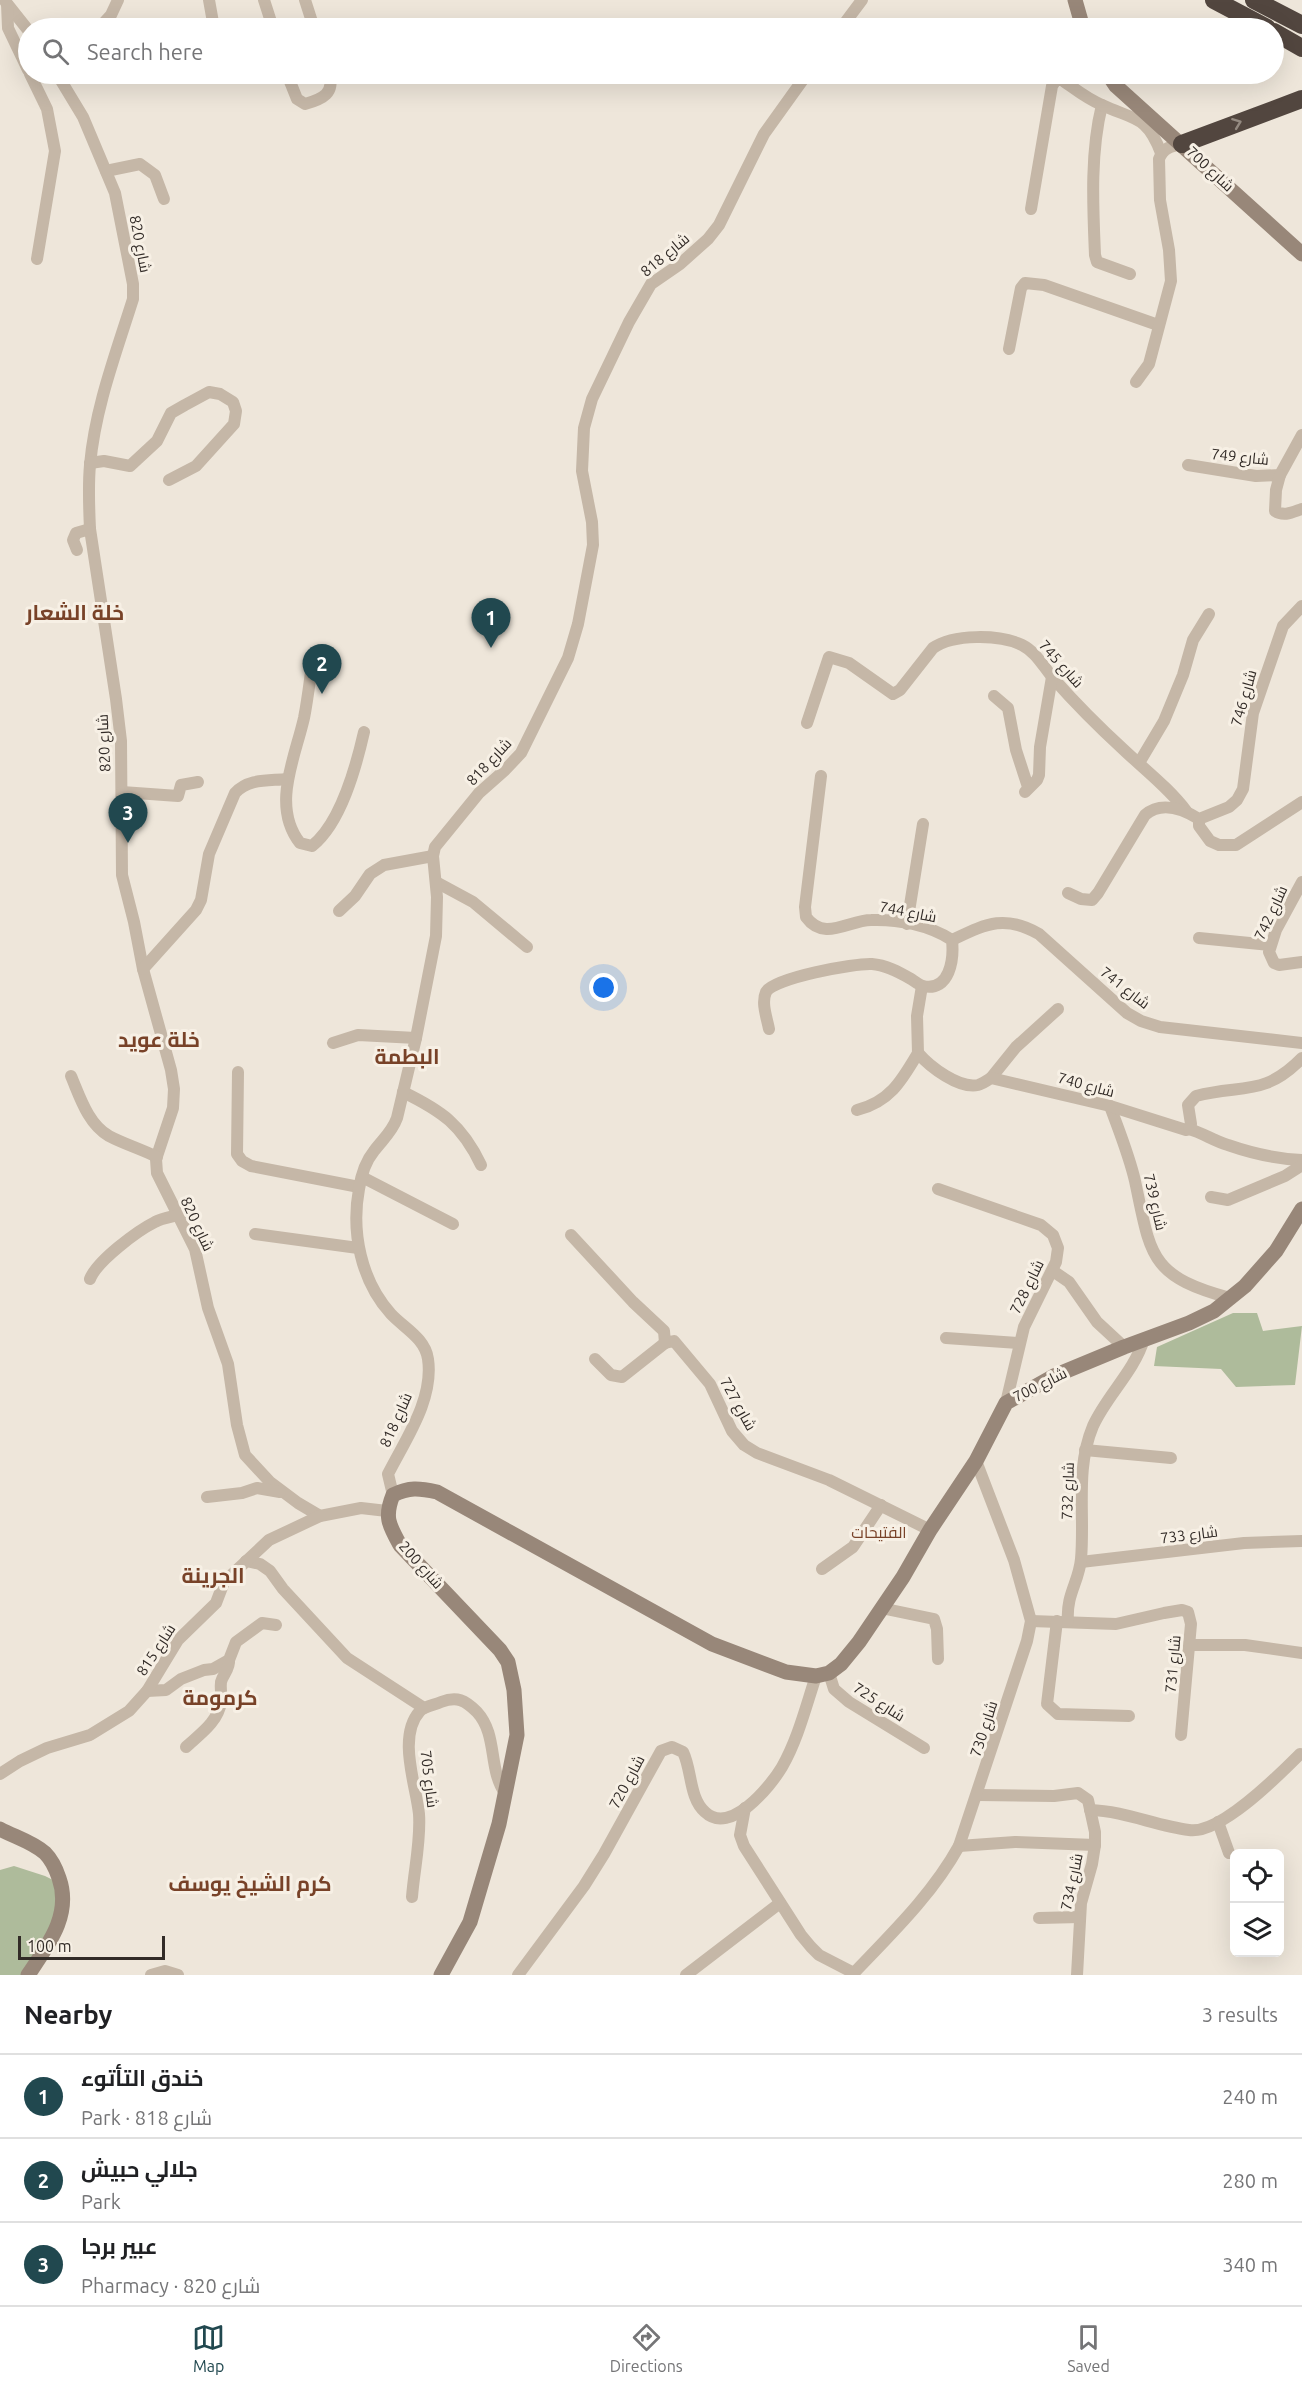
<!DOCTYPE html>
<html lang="en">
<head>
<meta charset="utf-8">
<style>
	:root { --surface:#fff; --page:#f6f6f6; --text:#202124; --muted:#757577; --line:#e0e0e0; --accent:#21484f }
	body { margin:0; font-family:Ubuntu,Cairo,sans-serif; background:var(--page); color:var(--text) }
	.controls { position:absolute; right:18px; bottom:18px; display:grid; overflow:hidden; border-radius:9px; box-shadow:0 6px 24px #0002 }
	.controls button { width:54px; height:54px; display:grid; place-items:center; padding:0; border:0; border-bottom:2px solid var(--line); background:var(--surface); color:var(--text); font:30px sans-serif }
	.scale { position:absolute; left:18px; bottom:15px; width:147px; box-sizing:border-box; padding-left:6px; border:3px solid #322b27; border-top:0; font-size:16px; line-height:21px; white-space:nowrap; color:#322b27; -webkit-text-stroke:4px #f7f0e5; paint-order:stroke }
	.you { position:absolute; left:604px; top:988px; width:21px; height:21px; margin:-15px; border:4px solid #fff; border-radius:50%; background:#1a73e8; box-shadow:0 0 0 9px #1a73e833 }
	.badge { display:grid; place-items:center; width:39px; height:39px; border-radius:50%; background:var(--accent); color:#fff; font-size:20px; font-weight:700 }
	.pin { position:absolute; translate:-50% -50px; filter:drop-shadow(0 2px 3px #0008) }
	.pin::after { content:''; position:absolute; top:32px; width:21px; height:18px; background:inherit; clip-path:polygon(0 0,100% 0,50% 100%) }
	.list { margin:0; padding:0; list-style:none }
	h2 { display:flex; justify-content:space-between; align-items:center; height:78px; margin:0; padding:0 24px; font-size:26px }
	h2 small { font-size:20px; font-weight:400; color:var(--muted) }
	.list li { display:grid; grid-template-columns:39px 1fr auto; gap:18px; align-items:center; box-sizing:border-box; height:84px; padding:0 24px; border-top:2px solid var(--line) }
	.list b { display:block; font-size:22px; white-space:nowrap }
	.list p { margin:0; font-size:20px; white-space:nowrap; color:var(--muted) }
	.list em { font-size:20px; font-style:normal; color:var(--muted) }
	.icon { flex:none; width:33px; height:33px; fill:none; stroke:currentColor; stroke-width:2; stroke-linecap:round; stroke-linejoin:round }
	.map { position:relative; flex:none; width:1302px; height:1975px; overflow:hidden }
	.search { position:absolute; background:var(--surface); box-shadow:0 6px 24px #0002; left:18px; right:18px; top:18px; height:66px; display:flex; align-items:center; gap:15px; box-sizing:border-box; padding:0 21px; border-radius:33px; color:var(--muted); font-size:22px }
	.sheet { height:330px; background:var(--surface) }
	nav { display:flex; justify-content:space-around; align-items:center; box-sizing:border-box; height:84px; border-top:2px solid var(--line); background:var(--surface); font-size:16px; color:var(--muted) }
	nav a { display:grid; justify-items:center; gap:3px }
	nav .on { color:var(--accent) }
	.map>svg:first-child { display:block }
	.green { fill:#aebb9b }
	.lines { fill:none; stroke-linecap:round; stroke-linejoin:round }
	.minor { stroke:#c5b7a7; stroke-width:12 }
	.secondary { stroke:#988779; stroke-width:15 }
	.motorway { stroke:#52463f; stroke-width:18 }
	.oneway { stroke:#948a81 }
	.labels { text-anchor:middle; stroke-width:6; stroke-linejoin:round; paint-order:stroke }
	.street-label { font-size:15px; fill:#322b27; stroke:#f7f0e5 }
	.neighbourhood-label { font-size:16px; fill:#784228; stroke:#f7f0e5 }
	.district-label { font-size:21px; font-weight:bold; fill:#784228; stroke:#f7f0e5 }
</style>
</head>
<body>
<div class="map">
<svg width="1302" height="1975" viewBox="0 0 1302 1975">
	<rect width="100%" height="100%" fill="#eee6da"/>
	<g class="green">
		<polygon points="1233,1313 1257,1313 1263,1331 1302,1326 1295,1385 1236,1387 1221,1369 1154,1366 1157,1347"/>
		<polygon points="14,1866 45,1876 55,1881 58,1894 54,1928 21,1975 0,1975 0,1870"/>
	</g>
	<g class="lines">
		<g class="minor">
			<polyline points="209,0 214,28"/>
			<polyline points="264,0 273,28"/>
			<polyline points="305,0 314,28"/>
			<polyline points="5,1 28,30"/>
			<polyline points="7,4 8,28 28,70"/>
			<polyline points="99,28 111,15 118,0"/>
			<polyline points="841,28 862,0"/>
			<polyline points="30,74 47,109 55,151 37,259"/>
			<path d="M57,74l26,43 32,76 18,91v15c-17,54 -38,109 -43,166 -2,21 -1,43 0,64l26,170 5,42 1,134 12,47 9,47 28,101 3,19 -1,19 -17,51 1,14 38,76 13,59 20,56 9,61 8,30 25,27 28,21 22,13"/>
			<path d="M287,74l10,25 8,5c18,-5 30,-11 24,-30"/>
			<path d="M1102,105c-12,48 -9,102 -7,150l2,7 33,12"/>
			<polyline points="106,171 140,164 155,175 164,199"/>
			<path d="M1031,209l21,-123 4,-6h6c13,9 25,19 40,25 32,15 45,10 59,48"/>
			<polyline points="1009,349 1021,288 1025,283 1044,285 1158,325"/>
			<path d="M1136,382l13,-18 22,-83 -2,-31 -9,-50 -1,-41c4,-11 12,-13 23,-15"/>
			<polyline points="90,463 104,461 130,466 157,441 171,413 185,405 209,392 220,394 233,402 236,411 234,424 196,466 169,480"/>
			<polyline points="1188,465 1256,476 1280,475 1302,435"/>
			<path d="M1280,475l-4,15 -1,21c9,6 18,1 27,-2"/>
			<polyline points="77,550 73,540 76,533 90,529"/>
			<path d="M313,658c-3,20 -5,40 -9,60 -9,40 -33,88 -4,125l12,3c29,-23 44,-79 52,-114"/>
			<polyline points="994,696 1008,708 1016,750 1028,787"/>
			<path d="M807,723l22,-66 20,6 44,31 7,-4 33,-42c20,-14 66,-14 89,-3 14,7 21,21 31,33 22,25 47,50 71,72 21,20 45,38 63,62"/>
			<polyline points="1139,763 1164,721 1183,675 1193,640 1209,614"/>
			<polyline points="122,792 178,796 181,785 198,782"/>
			<polyline points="1025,792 1037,780 1039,775 1040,747 1052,677"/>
			<polyline points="1199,819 1199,826 1210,841 1219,845 1236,845 1302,802"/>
			<polyline points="436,882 473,902 527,947"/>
			<polyline points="1302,882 1276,930 1269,952 1274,963 1279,965 1302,962"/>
			<path d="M1068,893l13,6 11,1 6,-7 47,-78c16,-14 38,-6 54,4l30,-12 8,-7 6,-11 10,-76 30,-87 19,-20"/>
			<polyline points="339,911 355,896 370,874 384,865 433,856"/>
			<polyline points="907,924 923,824"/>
			<polyline points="1199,938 1270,945"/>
			<path d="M952,940c34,-16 52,-26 87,-6l88,79 14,8 19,6 142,16"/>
			<path d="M143,969l53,-59 5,-10 8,-46 26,-61c14,-15 34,-12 52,-14"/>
			<path d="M769,1029c-2,-11 -8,-26 -3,-37 7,-14 89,-29 106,-28 14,1 27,8 39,15 3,2 8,6 12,7 27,6 31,-27 29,-46 -23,-15 -54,-21 -81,-20 -22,0 -47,22 -65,-3l-1,-10 16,-131"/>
			<polyline points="333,1043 358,1035 416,1038"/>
			<polyline points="918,1053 917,1016 922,986"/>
			<polyline points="238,1072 237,1154 242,1161 251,1166 359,1187"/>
			<path d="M71,1076c9,21 17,48 38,60 15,8 32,13 48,21"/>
			<polyline points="991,1078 1016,1047 1058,1009"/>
			<path d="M403,1092c39,19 59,33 78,73"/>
			<path d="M1110,1106c9,25 19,49 25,75 16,75 14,95 95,117"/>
			<path d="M857,1110c33,-8 45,-30 61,-57 12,14 41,36 60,32 4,-1 10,-5 13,-7l119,28 76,24 3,-1 2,-5 -3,-19 8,-9c46,-12 68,1 106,-38"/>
			<path d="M1189,1129c14,4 25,12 39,16 23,8 50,14 74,15"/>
			<polyline points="362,1177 453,1224"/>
			<polyline points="938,1189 1041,1225 1053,1235 1058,1248 1056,1262 1024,1327 1006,1403"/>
			<polyline points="1211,1197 1228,1200 1285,1176 1302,1165"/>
			<polyline points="255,1234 358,1248"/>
			<polyline points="571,1235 633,1302 664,1331 665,1343 674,1341 710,1384 732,1431 744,1445 757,1453 829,1480 930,1530"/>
			<polyline points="1053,1271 1069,1282 1097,1322 1124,1347"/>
			<path d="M90,1279c7,-18 47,-48 65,-57 7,-4 16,-5 23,-7"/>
			<polyline points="946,1338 1019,1343"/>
			<polyline points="595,1359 611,1375 622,1377 665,1343"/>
			<polyline points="1085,1450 1171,1458"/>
			<path d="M393,1495l-5,-21c17,-34 46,-74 40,-115 -3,-21 -24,-31 -37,-45 -30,-33 -40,-82 -32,-125 2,-13 6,-27 15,-38 9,-12 18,-19 23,-33l19,-80 20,-102 1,-39 -4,-41 2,-9 44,-54 26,-23 16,-17 47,-95 10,-34 15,-79 -1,-23 -10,-51 2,-43 8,-29 37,-77 22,-38 29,-20 28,-25 11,-14 45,-91 43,-60"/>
			<polyline points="207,1497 242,1493 257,1488 280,1492"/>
			<polyline points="246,1561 260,1564 270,1571 283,1589 347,1658 424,1708"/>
			<polyline points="1081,1562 1244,1543 1302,1541"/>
			<polyline points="822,1569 853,1547 881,1505"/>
			<polyline points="881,1608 934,1619 937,1629 938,1659"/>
			<polyline points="1031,1621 1116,1624 1164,1613 1182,1610 1188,1612 1191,1624 1181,1735"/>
			<polyline points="1057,1621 1047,1704 1058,1714 1129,1716"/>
			<path d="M1068,1621c-2,-27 11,-39 13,-62 4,-45 -6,-90 12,-133 14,-31 41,-54 51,-87"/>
			<polyline points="1190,1645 1245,1645 1302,1653"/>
			<polyline points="829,1673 834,1689 849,1702 924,1748"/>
			<polyline points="147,1691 166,1690 181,1679 204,1670 213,1669 229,1660 236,1642 262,1623 276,1625"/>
			<path d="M186,1747c14,-13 32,-25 35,-45 1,-7 -1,-13 0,-20 2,-8 9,-13 8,-22"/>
			<polyline points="0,1774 20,1761 47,1748 90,1735 129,1711 147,1691 178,1640 216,1603 224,1582 269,1540 320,1516 361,1508 387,1511"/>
			<polyline points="978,1795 1054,1796 1078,1793 1088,1800 1095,1832 1095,1845 1092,1864 1081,1903 1077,1975"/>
			<polyline points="745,1808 740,1835 744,1846 801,1935 811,1947 819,1955 854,1973"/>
			<path d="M1090,1810c35,1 66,16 99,20 31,5 90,-55 111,-76"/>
			<polyline points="1218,1822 1229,1853"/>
			<polyline points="959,1846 1015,1842 1095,1845"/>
			<path d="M412,1897c2,-27 9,-56 7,-83 -3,-29 -22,-78 1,-103 5,-5 15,-6 21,-9 16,-6 24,-2 36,10 21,23 11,57 28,81"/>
			<polyline points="1039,1918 1080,1917"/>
			<polyline points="151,1975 165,1971 178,1975"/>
			<path d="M518,1975l66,-89 20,-32 57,-103 11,-4 11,5c9,18 6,46 22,60 25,24 65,-25 77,-45 16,-28 24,-61 34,-91"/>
			<polyline points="686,1975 780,1903"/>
			<path d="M852,1975c38,-40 80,-80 107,-129l68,-205 4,-20 -17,-61 -38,-99"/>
		</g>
		<g class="secondary">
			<polyline points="1075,0 1083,28"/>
			<polyline points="1108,74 1116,86 1302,254"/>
			<path d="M0,1829c15,8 33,13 45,24 7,7 11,16 14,25 13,37 -11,67 -31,97"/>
			<path d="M441,1975l29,-53 29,-98 18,-89 -3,-45 -6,-28 -8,-12 -100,-105c-11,-20 -16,-28 -7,-50 16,-8 26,-7 44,-3l275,152 74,28 30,4 13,-3 12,-9 18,-22 44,-65 27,-47 46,-69 30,-58 48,-27 70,-29 65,-24 25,-12 31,-25 31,-35 26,-42"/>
		</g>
		<g class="motorway">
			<polyline points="1214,0 1267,28"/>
			<polyline points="1254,0 1302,25"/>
			<polyline points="1274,32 1302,48"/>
			<polyline points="1182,144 1302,99"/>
		</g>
	</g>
	<defs><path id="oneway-chevron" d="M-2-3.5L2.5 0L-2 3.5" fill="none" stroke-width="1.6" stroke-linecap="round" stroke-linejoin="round" transform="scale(1.5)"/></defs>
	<use class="oneway" href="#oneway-chevron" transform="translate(1237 123) rotate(-21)"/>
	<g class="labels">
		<g class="street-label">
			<text transform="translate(1210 169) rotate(43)" y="5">شارع 700</text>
			<text transform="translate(140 244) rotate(79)" y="5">شارع 820</text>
			<text transform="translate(665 255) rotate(-40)" y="5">شارع 818</text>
			<text transform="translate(1240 457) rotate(6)" y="5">شارع 749</text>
			<text transform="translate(1061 664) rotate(48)" y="5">شارع 745</text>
			<text transform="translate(1244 698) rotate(-74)" y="5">شارع 746</text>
			<text transform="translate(104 743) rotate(-93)" y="5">شارع 820</text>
			<text transform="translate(489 762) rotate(-47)" y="5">شارع 818</text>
			<text transform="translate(908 912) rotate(11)" y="5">شارع 744</text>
			<text transform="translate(1271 913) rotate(-65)" y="5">شارع 742</text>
			<text transform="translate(1125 988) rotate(38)" y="5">شارع 741</text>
			<text transform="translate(1086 1085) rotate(15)" y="5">شارع 740</text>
			<text transform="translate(1155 1202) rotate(77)" y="5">شارع 739</text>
			<text transform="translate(197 1224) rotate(65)" y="5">شارع 820</text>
			<text transform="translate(1027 1287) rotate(-64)" y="5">شارع 728</text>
			<text transform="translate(1040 1385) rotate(-27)" y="5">شارع 700</text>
			<text transform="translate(738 1404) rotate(61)" y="5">شارع 727</text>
			<text transform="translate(396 1420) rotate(-66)" y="5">شارع 818</text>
			<text transform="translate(1068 1491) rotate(-88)" y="5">شارع 732</text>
			<text transform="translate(1189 1535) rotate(-7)" y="5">شارع 733</text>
			<text transform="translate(421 1565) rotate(48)" y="5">شارع 200</text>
			<text transform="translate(156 1650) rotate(-57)" y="5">شارع 815</text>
			<text transform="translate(1173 1664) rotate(-85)" y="5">شارع 731</text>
			<text transform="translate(879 1702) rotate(33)" y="5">شارع 725</text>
			<text transform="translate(984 1729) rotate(-72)" y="5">شارع 730</text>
			<text transform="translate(429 1779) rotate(83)" y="5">شارع 705</text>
			<text transform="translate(627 1782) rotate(-62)" y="5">شارع 720</text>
			<text transform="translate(1072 1882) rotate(-78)" y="5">شارع 734</text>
		</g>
		<g class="neighbourhood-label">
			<text x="879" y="1538">الفتيحات</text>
		</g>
		<g class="district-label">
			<text x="75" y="620">خلة الشعار</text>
			<text x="159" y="1047">خلة عويد</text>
			<text x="407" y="1064">البطمة</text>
			<text x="213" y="1583">الجرينة</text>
			<text x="220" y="1705">كرمومة</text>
			<text x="250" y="1891">كرم الشيخ يوسف</text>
		</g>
	</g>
</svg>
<div class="controls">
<button><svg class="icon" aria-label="locate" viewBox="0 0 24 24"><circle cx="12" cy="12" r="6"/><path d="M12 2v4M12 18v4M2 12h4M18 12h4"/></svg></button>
<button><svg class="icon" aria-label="layers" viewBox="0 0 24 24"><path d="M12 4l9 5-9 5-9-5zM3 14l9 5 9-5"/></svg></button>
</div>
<div class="scale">100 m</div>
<div class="you"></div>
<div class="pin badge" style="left:491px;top:648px">1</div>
<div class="pin badge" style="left:322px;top:694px">2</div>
<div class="pin badge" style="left:128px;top:843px">3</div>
<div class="search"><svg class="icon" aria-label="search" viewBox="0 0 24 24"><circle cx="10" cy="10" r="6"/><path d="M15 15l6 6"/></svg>Search here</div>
</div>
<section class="sheet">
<h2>Nearby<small>3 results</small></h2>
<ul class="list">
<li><span class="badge">1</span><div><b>خندق التأتوء</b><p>Park · شارع 818</p></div><em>240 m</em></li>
<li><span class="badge">2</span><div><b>جلالي حبيش</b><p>Park</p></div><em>280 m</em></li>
<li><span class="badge">3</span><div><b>عبير برجا</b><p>Pharmacy · شارع 820</p></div><em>340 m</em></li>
</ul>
</section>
<nav>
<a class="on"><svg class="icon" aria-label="map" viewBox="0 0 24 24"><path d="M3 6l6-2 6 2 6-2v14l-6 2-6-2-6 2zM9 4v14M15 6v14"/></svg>Map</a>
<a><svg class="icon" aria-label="directions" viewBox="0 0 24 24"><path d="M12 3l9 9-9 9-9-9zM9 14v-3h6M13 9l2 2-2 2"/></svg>Directions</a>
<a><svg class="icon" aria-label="saved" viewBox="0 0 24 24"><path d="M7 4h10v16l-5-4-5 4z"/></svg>Saved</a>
</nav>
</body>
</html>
